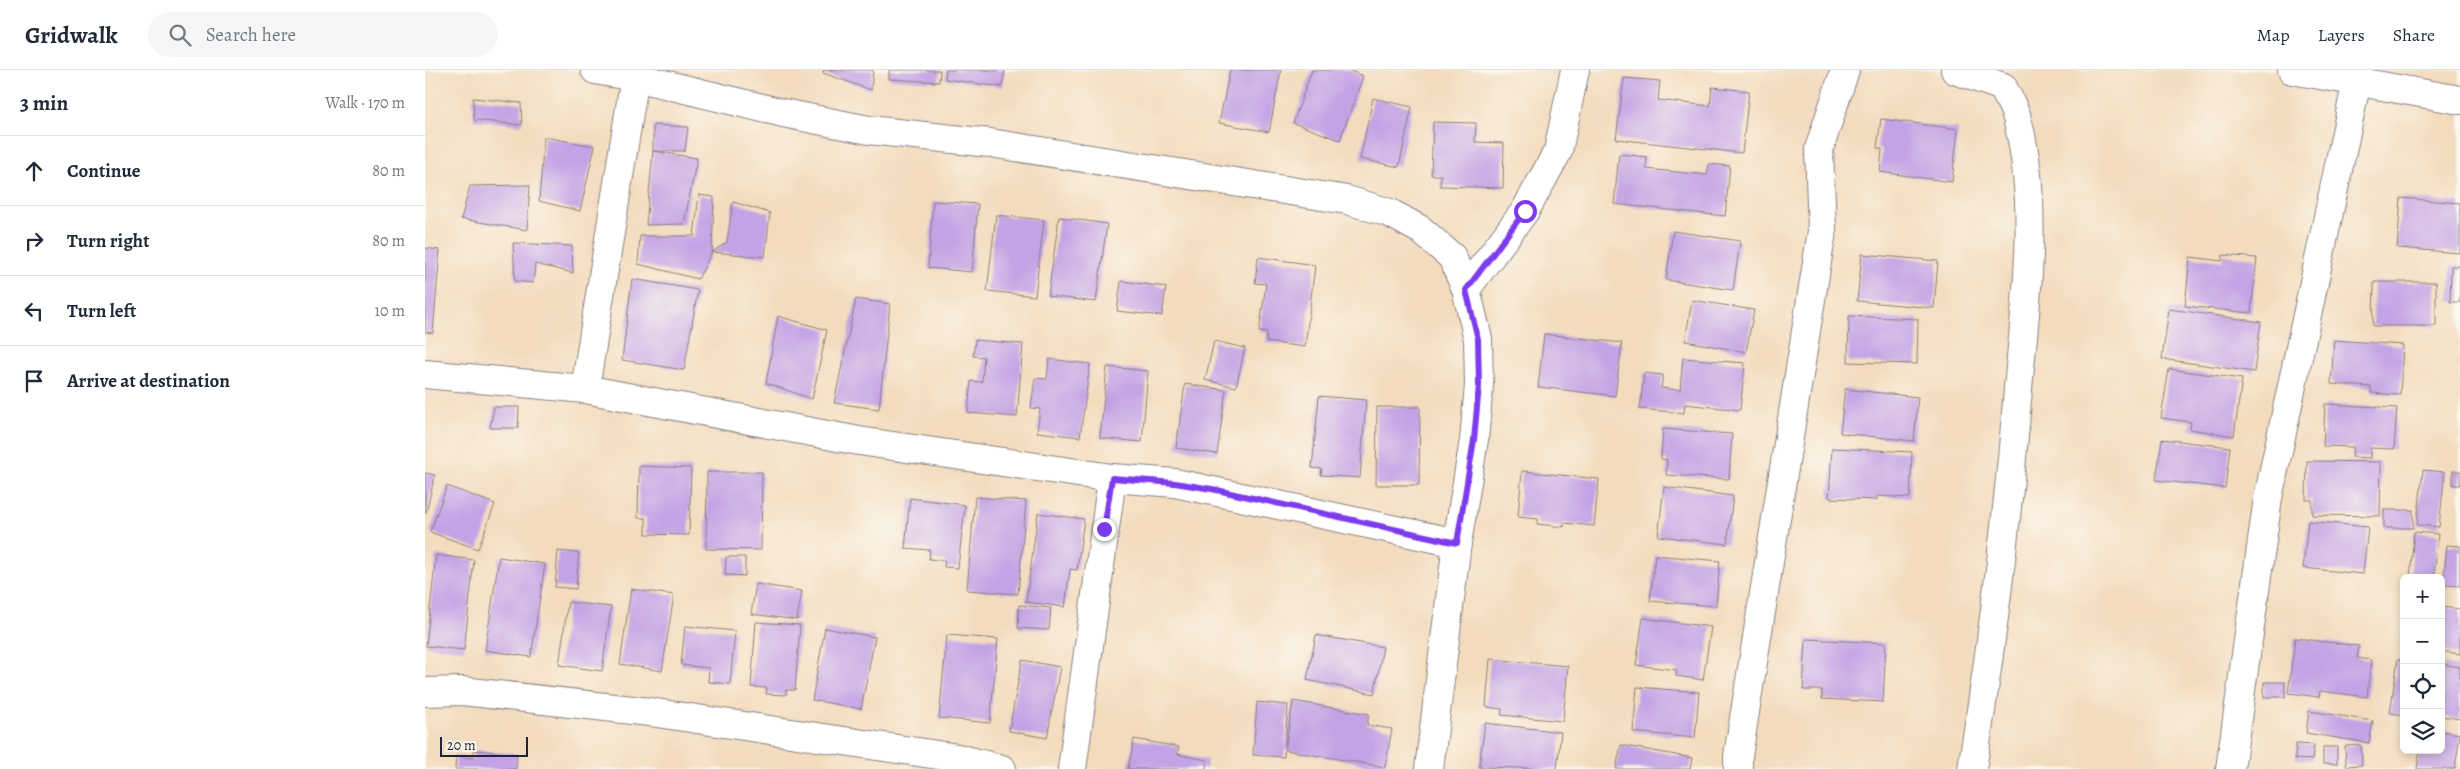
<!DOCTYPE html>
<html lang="en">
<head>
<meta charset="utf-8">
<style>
	:root { --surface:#fff; --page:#f6f6f7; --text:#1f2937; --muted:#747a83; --line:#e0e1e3 }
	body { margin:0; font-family:Alegreya,serif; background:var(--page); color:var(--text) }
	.controls { position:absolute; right:15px; bottom:15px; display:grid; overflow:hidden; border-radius:8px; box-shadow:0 2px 8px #0003 }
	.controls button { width:45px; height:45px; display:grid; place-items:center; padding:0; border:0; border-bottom:1px solid var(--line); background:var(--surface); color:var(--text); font:25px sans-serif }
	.scale { position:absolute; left:15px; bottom:12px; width:88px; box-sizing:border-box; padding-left:5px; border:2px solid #22223b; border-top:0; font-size:14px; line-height:18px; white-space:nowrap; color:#22223b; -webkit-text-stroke:4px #fbf7ec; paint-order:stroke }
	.stop { position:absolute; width:15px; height:15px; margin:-11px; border:4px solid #7c3aed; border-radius:50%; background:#fff }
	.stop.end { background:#7c3aed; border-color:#fff; box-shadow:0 1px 5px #0008 }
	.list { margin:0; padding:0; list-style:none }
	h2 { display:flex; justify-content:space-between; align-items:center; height:65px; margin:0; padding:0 20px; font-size:21px }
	h2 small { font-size:16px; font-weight:400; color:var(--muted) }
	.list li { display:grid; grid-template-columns:32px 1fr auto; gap:15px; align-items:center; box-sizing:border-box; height:70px; padding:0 20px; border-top:1px solid var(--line) }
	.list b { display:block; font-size:19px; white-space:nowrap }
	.list em { font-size:16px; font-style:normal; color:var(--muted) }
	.icon { flex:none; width:28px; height:28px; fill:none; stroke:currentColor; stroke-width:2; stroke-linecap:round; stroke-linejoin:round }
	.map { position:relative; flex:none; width:2035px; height:699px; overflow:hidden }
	header { display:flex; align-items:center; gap:30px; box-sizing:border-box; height:70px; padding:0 25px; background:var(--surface); border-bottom:1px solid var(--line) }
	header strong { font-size:24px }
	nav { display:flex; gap:28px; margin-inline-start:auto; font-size:18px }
	.search { width:350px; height:45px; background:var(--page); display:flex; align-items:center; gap:12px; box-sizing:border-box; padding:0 18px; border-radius:28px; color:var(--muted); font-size:19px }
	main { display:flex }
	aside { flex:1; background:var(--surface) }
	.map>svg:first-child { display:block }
	.building { fill:#c3a3e5 }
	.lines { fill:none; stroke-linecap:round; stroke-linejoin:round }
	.minor-casing { stroke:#8a7f7c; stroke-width:30 }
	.minor { stroke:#fff; stroke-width:28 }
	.route { stroke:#7c3aed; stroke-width:6 }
</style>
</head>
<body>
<header>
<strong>Gridwalk</strong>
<div class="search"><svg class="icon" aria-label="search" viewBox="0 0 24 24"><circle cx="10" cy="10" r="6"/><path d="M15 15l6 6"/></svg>Search here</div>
<nav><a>Map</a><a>Layers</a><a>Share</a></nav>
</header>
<main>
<aside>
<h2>3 min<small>Walk · 170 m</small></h2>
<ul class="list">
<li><svg class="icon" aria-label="ahead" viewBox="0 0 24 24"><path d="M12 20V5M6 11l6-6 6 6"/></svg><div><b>Continue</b></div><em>80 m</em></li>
<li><svg class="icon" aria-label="right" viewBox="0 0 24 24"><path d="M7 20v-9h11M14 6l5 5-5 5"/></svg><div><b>Turn right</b></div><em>80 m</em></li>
<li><svg class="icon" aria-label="left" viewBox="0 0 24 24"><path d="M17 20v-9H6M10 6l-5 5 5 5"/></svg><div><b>Turn left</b></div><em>10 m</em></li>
<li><svg class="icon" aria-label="arrive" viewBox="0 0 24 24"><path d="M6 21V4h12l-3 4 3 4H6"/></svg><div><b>Arrive at destination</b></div></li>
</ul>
</aside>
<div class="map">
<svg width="2035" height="699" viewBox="0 0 2035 699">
	<rect width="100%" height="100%" fill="#fbf7ec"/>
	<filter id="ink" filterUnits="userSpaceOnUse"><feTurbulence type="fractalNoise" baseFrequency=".02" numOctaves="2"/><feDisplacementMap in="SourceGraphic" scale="10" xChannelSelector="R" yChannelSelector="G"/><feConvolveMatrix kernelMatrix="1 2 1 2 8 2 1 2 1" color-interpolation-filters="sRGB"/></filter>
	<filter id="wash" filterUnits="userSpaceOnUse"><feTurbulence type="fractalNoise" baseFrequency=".0096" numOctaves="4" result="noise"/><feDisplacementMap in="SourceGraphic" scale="20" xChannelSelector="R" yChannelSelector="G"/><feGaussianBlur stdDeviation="1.12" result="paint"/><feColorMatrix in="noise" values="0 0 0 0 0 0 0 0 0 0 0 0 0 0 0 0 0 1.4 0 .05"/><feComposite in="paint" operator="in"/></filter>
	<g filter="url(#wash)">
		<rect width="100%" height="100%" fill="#f3dcbe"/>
		<g id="blocks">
			<g class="building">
				<polygon points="399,0 448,0 446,20 398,3"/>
				<polygon points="464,0 515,0 514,12 464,9"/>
				<polygon points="521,0 580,0 577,17 520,9"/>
				<polygon points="805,0 856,0 844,62 794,53"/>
				<polygon points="887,0 923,0 938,6 915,70 868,53"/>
				<polygon points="1199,8 1235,11 1233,30 1285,36 1287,17 1324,21 1317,83 1191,69"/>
				<polygon points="48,28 96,33 97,55 49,50"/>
				<polygon points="948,28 987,37 974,97 935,89"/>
				<polygon points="1456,49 1533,59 1527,112 1455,102 1457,79 1452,78"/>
				<polygon points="1008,52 1051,53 1050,72 1079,73 1078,118 1015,116 1016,105 1006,105"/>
				<polygon points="228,55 263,57 260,81 228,81"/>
				<polygon points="119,67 170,76 155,141 114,131"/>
				<polygon points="228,81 272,88 259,154 221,155"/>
				<polygon points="1194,84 1222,87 1221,99 1282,105 1284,94 1305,96 1300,146 1189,134"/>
				<polygon points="105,115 102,160 36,149 45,116"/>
				<polygon points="274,125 289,127 287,182 273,209 213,194 215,166 269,166"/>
				<polygon points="1976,128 2035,133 2035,183 1972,178"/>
				<polygon points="508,131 553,134 547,202 503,198"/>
				<polygon points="308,132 345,143 340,187 287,182 302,172"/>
				<polygon points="571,145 619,150 610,226 562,221"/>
				<polygon points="634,147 682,154 671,232 623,226"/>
				<polygon points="1248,161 1315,171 1308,220 1241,210"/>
				<polygon points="88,173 147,176 148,203 110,194 108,213 90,211"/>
				<polygon points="0,178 15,180 8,263 0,262"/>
				<polygon points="1437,184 1513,191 1509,238 1432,231"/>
				<polygon points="1798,185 1832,188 1826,243 1760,236 1765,187 1797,191"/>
				<polygon points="833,187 890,195 880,277 841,272 842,263 834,262 841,214 830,213"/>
				<polygon points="2026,196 2035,196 2035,232 2025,232"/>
				<polygon points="207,209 273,220 259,300 197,290"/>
				<polygon points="696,211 741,217 737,246 692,241"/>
				<polygon points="1949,212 2011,212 2011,256 1948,256"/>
				<polygon points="431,229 465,234 454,339 409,333"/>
				<polygon points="1267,230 1329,240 1321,282 1260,271"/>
				<polygon points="1744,239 1836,252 1829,302 1737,289"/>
				<polygon points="353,246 402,260 387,329 341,313"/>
				<polygon points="1424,246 1493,249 1492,294 1423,292"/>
				<polygon points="1119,264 1197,273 1190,326 1113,317"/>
				<polygon points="550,270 598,274 592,347 543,343 546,311 557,312 559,287 548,286"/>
				<polygon points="1909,270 1978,275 1975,325 1946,323 1946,317 1906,314"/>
				<polygon points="789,271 820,278 811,317 780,310"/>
				<polygon points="1258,288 1320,293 1315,340 1260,334 1259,343 1215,339 1219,303 1238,305 1236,318 1255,320"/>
				<polygon points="624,289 665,294 655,367 612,362 615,339 606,338 610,308 622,309"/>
				<polygon points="682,297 723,301 717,372 675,368"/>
				<polygon points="1744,299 1817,309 1809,366 1765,359 1766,352 1736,348"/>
				<polygon points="760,314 801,320 792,384 751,378"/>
				<polygon points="1420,319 1493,327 1489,371 1415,363"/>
				<polygon points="894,326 941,330 935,408 896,405 897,399 887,398"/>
				<polygon points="1900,334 1972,338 1969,379 1945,378 1945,388 1927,387 1928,377 1898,376"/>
				<polygon points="69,337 94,337 93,358 65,358"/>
				<polygon points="952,337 995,337 994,415 951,415"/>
				<polygon points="1238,359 1307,364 1304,409 1241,405 1242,390 1236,389"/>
				<polygon points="1737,369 1805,377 1800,418 1731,410"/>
				<polygon points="1407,378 1487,382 1485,428 1452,426 1452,430 1404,428"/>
				<polygon points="1882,391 1956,392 1955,446 1887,445 1887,430 1881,430"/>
				<polygon points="214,396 266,398 264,465 221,464 221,448 213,448"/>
				<polygon points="1998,400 2020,402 2014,457 1992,455"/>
				<polygon points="1097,401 1174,409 1169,456 1139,453 1139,457 1112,454 1113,449 1093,447"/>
				<rect x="2028" y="401" width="7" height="14"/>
				<polygon points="282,402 337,402 336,480 281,479"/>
				<polygon points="0,403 10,405 1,443 0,443"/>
				<polygon points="22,416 70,434 53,479 5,462"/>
				<polygon points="1239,417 1308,426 1302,474 1233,466"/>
				<polygon points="550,427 601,431 593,524 542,520"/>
				<polygon points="485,428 540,435 533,498 519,497 520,491 504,489 505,480 480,478"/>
				<rect x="1959" y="440" width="29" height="18"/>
				<polygon points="613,443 659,449 652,500 645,499 640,537 601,532"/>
				<polygon points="1883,451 1943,457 1938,504 1878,498"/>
				<polygon points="1989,462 2013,464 2009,508 1985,508"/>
				<polygon points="2022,475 2035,476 2035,516 2018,515"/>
				<polygon points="133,481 154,483 151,519 130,517"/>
				<polygon points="11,485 49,490 39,580 1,576"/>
				<polygon points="1230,485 1295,491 1291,536 1225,531"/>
				<polygon points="74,487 120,494 106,587 60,580"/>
				<polygon points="301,487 320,487 320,506 300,505"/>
				<polygon points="331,514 377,521 372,550 326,544"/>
				<polygon points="206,519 249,525 237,601 195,594"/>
				<polygon points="143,532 186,537 177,601 134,595"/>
				<polygon points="594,535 626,538 624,560 593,558"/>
				<polygon points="2016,537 2035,539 2035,584 2016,581"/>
				<polygon points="1218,548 1286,557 1278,610 1251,606 1252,600 1211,595"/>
				<polygon points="331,552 375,555 370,620 361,620 361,625 341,624 342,618 326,617"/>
				<polygon points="260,556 310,561 305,614 283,612 284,598 256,595"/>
				<polygon points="400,558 450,567 436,639 387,630"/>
				<polygon points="522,565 573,569 565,653 514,648"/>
				<polygon points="891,565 958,577 949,624 882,610"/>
				<polygon points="1870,568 1934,576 1932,588 1946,590 1942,627 1895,621 1894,627 1863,623"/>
				<polygon points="1381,569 1461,573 1458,632 1397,629 1397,620 1378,620"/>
				<polygon points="1065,589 1143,596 1138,651 1076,645 1077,639 1061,637"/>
				<polygon points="1973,589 1979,590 1979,645 1965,643"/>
				<polygon points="597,590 635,597 622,668 584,661"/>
				<polygon points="2016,594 2035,597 2035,649 2016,646"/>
				<rect x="1839" y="612" width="21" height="15"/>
				<polygon points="1212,617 1274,622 1270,668 1208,662"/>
				<polygon points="868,631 944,644 942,655 967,659 960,697 860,680"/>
				<polygon points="832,632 863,635 859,687 828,685"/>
				<polygon points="1884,641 1948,651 1944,673 1881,663"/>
				<polygon points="1060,653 1136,662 1132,699 1054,697"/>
				<polygon points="2016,661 2035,664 2030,699 1992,699 1995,680 2016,680"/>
				<polygon points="709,669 754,677 752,684 782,690 781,699 703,699"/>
				<polygon points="1871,674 1889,675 1887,690 1870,689"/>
				<polygon points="1196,675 1267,688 1265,699 1191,699"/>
				<polygon points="1936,675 1937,695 1921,696 1920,676"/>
				<rect x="1898" y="677" width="14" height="17"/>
				<polygon points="49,680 92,684 91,699 30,699 31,686 48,688"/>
			</g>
		</g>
	</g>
	<g filter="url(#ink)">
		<use href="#blocks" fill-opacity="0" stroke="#8a7f7c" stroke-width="1"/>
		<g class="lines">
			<g class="minor-casing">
				<g id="minor">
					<polyline points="170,0 210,7 358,43 444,60 565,73 922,130 965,143 996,160 1027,187 1041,219 1053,269 1054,315 1049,370 1032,473 1004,699"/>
					<path d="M1530,0l48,17c4,10 11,20 14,31 23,88 9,182 1,271 -10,128 -26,254 -46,380"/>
					<polyline points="1867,0 2035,30"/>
					<polyline points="1041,219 1100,141 1133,81 1150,0"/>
					<polyline points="0,304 160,319 434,371 687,408 750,413 1032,473"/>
					<polyline points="160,319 211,0"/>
					<polyline points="0,622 37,621 225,642 533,688 577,699"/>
					<polyline points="647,699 687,408"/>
					<polyline points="1313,699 1313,686 1397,161 1394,79 1420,0"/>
					<polyline points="1805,699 1843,428 1932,11"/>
				</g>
			</g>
			<use href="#minor" class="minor"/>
		</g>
	</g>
	<g class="lines" filter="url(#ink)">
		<polyline class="route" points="679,459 687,408 750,413 787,419 1032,473 1049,370 1054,315 1053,269 1041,220 1100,141"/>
	</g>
</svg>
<div class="controls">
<button>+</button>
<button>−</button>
<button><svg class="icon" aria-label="locate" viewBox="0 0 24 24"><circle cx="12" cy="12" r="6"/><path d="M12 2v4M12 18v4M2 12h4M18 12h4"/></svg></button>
<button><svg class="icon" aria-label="layers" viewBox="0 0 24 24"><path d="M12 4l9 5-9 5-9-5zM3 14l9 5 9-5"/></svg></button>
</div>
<div class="scale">20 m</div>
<div class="stop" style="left:1100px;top:141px"></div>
<div class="stop end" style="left:679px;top:459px"></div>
</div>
</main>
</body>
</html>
